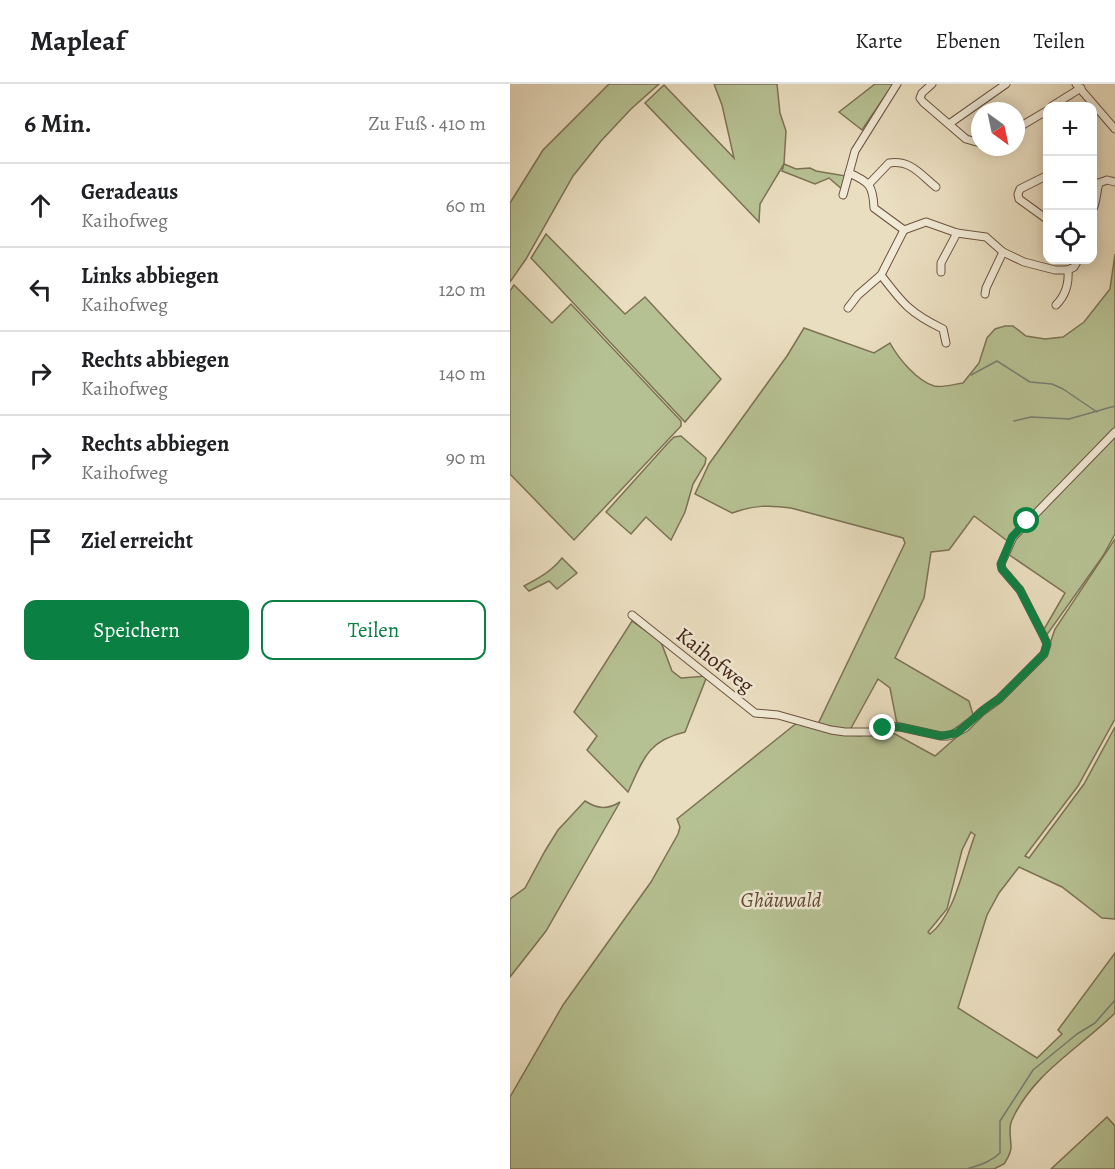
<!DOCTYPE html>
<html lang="de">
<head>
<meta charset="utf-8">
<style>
	:root { --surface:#fff; --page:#f2f2f2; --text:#202124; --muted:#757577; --line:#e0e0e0; --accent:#0b8043 }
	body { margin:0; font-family:Alegreya,serif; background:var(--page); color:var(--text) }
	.controls { position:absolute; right:18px; top:18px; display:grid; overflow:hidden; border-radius:12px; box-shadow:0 3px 15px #0003 }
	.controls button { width:54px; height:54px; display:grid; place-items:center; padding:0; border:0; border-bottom:2px solid var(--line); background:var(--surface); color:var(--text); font:30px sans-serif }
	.compass { position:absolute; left:461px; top:18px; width:54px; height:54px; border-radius:50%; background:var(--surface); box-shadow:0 3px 15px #0003; rotate:147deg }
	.stop { position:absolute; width:18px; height:18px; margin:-14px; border:4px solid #0b8043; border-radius:50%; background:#fff }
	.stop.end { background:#0b8043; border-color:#fff; box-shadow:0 2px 6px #0008 }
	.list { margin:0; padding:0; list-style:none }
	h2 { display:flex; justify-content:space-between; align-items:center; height:78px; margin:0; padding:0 24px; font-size:26px }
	h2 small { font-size:20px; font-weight:400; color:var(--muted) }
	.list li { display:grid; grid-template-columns:39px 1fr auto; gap:18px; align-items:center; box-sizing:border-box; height:84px; padding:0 24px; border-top:2px solid var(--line) }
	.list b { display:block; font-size:22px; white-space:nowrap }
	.list p { margin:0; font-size:20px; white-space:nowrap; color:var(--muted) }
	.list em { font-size:20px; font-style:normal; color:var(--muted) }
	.actions { display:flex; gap:12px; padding:18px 24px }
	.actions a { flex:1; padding:14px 0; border:2px solid var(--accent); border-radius:12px; text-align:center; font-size:21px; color:var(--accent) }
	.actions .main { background:var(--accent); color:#fff }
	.icon { flex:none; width:33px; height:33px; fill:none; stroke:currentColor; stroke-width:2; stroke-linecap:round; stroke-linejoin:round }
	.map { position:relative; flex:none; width:605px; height:1085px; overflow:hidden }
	header { display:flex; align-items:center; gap:36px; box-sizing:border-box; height:84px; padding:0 30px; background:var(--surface); border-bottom:2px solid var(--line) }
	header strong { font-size:28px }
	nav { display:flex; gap:33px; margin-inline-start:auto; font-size:21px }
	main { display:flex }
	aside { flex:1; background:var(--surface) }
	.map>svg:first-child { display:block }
	.green { fill:#b6c193; stroke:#7c7254; stroke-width:1.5; fill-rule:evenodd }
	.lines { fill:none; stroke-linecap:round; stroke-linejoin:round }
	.stream { stroke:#767f74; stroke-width:1.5 }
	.minor-casing { stroke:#6d5240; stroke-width:9 }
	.minor { stroke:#f1ead6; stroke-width:7 }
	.route { stroke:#0b8043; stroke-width:8 }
	.labels { text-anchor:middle; stroke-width:5; stroke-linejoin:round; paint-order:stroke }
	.street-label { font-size:21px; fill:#432315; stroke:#f1ead6 }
	.park-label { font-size:21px; font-style:italic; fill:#604a34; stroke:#f1ead6 }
</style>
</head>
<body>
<header>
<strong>Mapleaf</strong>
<nav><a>Karte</a><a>Ebenen</a><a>Teilen</a></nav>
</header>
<main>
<aside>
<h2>6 Min.<small>Zu Fuß · 410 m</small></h2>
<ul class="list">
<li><svg class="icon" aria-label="ahead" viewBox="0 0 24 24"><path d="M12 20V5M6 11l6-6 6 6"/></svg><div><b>Geradeaus</b><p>Kaihofweg</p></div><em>60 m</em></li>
<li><svg class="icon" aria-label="left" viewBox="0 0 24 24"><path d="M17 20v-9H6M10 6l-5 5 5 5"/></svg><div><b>Links abbiegen</b><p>Kaihofweg</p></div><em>120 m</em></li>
<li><svg class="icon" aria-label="right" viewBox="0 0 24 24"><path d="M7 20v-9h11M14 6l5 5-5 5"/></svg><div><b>Rechts abbiegen</b><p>Kaihofweg</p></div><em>140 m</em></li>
<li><svg class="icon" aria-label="right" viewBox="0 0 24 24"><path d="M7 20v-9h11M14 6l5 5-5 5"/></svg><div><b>Rechts abbiegen</b><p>Kaihofweg</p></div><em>90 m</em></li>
<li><svg class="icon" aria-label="arrive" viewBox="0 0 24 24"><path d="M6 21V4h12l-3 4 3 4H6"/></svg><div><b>Ziel erreicht</b></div></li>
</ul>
<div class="actions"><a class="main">Speichern</a><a>Teilen</a></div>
</aside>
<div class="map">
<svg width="605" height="1085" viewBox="0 0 605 1085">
	<rect width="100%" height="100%" fill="#eadec0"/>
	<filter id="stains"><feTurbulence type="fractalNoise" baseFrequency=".00333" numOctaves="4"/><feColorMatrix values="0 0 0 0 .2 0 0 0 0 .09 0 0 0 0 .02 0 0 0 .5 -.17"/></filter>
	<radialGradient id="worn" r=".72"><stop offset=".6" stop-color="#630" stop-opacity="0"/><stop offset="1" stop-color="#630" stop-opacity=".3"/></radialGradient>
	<g class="green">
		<polygon points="99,0 149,0 121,25 91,57 63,92 16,175 0,198 0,119 33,66"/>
		<polygon points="204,0 267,0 270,29 276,47 274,80 250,120 249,138 135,19 154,1 224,74 212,21"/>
		<polygon points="365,0 383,0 352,46 329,28"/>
		<polygon points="274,80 286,85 300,84 306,87 336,92 333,106 319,94 305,100 272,87"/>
		<polygon points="36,150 115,230 135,213 211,295 175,338 21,174"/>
		<path d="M605,170v175l-106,113 -35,-26 -25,34 -18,2 -7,46 -29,60 74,43 4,14 -27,20 -49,-11 -7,-36 -12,-9 -28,51 -32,-6 87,-181 -2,-5 -112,-30c-21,-3 -38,-3 -59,5l-37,-19 14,-30 78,-108 17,-28 70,25 16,-10c8,15 27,38 44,43 8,2 21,-2 29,-3l16,-20 8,-25 8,-9 10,-3h8l13,10 19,3 18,-2 21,-15 26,-33z"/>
		<polygon points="4,201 42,239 61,220 171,337 171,342 64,456 0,390 0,207"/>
		<polygon points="605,351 605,450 593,472 536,552 533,547 555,509 498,470 506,453"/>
		<polygon points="171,352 196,374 195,380 183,400 175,428 161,456 136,433 121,450 96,428 158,359 164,353"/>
		<path d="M605,455v180l-37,67 -53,70 4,2 55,-74 31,-57v192l-13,-1 -40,-31 -43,-20 -20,26 -12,22 -29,93 79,50 25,-24 -4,-4 57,-77v60c-35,35 -82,60 -103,107 -4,8 -1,18 -1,27 0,7 -4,12 -7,17l-10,5h-484v-72l53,-92 88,-123 27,-48 2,-7 -3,-8 121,-97 43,12 19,2 26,-7 49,27 32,-28 81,-79 7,-20zM461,748l4,3c-12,30 -19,79 -45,99l-2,-2 19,-23 15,-59z"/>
		<path d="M52,474l15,15 -20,16 -8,-8 -20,10 -5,-5c15,-8 28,-15 38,-28z"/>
		<path d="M122,537l29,21 11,29 9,7 26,-2 -22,56c-38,9 -42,28 -57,60l-41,-42 10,-14 -23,-24z"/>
		<path d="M75,717c13,8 22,9 35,1l-74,129 -36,46v-78l15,-11 20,-37 13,-21z"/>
		<polygon points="597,1033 605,1042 605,1085 541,1085"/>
	</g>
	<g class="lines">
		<g class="stream">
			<polyline points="461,291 487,277 520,298 542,300 553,305 587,328"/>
			<polyline points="504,337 521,333 559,335 605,322"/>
			<path d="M457,1085c12,-4 24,-7 33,-16v-32l33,-51 44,-36 18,-11 20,-23"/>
		</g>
		<g class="minor-casing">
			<g id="minor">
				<polyline points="422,0 412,9 410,14 413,18 456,55 470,59"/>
				<polyline points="566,0 605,45"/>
				<polyline points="542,22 571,4"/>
				<polyline points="439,40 496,0"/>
				<polyline points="506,45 538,26"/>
				<path d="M339,89c21,9 24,13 25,35l30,22 22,-8 31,11 29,4 17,15 21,10 31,8h13l6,-3 4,-7"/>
				<polyline points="538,91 510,105 508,110 509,115 538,136"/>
				<polyline points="589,99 597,96 605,98"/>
				<path d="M359,100l20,-21c22,-3 31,11 47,24"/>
				<path d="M582,100l7,-1c-3,10 -2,19 -7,28"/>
				<polyline points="333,111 345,67 387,0"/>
				<polyline points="431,188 431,179 447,149"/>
				<path d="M371,191c22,29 29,38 62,54l3,14"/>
				<polyline points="475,210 476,204 493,168"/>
				<path d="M546,221c9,-9 13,-22 12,-35"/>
				<polyline points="338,224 348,211 371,191 394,146"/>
				<polyline points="122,531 245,629 268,631 321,646 335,648 362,648 380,642 390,643 431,652 439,652 455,644 471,628 489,615 534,570 537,560 534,553 510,506 492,485 491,480 503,453 605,348"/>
			</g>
		</g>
		<use href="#minor" class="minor"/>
	</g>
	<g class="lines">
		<polyline class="route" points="373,644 390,643 431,652 447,649 477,623 489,615 534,570 537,560 534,553 510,506 492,485 491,480 502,453 517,437"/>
	</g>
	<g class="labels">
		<g class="street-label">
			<text transform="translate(205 576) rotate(38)" y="7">Kaihofweg</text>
		</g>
		<g class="park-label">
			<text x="271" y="823">Ghäuwald</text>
		</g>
	</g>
	<rect width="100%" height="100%" filter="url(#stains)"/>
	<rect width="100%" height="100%" fill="url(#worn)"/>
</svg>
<div class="controls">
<button>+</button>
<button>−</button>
<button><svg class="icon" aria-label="locate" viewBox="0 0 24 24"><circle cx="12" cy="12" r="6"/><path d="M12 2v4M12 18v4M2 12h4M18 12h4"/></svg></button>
</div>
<svg class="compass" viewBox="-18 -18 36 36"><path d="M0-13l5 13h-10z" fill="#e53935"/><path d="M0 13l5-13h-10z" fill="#757577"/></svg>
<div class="stop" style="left:517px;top:437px"></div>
<div class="stop end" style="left:373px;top:644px"></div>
</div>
</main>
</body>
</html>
